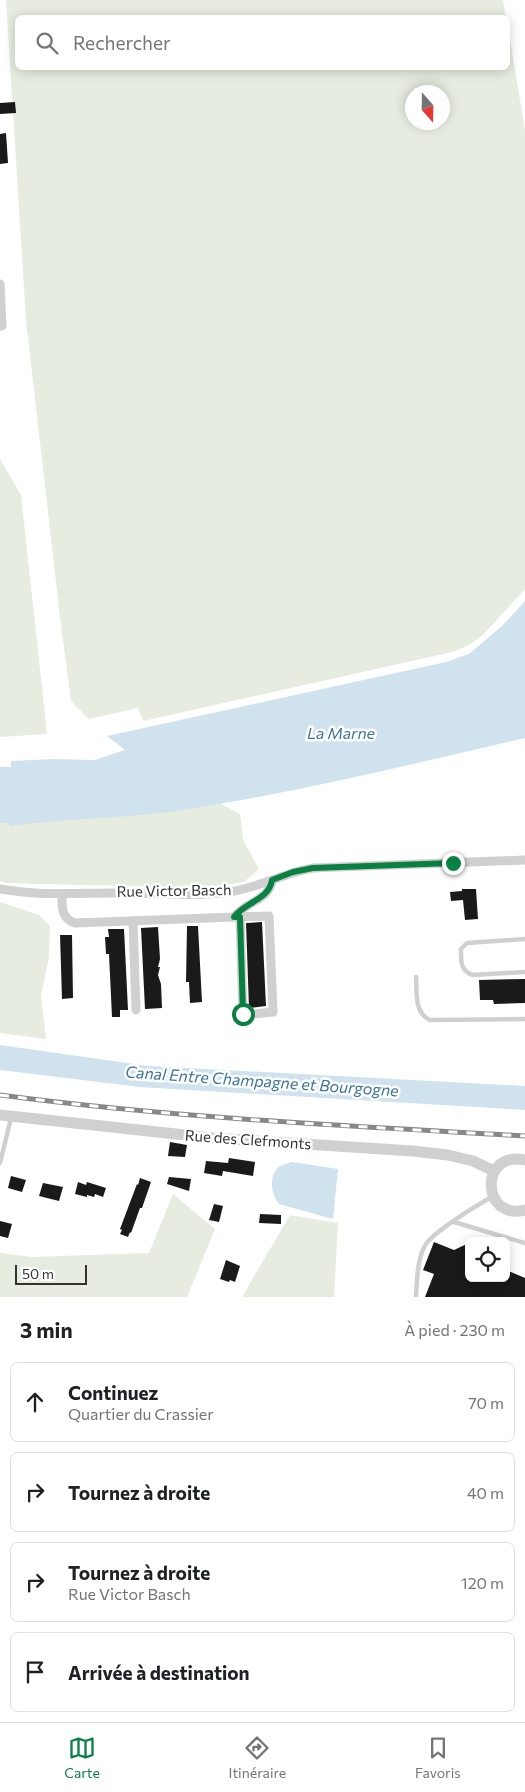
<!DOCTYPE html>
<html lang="fr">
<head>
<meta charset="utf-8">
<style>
	:root { --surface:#fff; --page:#f2f2f2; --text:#202124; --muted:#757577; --line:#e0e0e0; --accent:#0b8043 }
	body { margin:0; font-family:Commissioner,sans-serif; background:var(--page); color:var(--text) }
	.controls { position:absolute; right:15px; bottom:15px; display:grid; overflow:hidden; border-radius:8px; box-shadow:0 2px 12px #0003 }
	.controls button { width:45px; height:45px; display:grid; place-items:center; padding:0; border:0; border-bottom:1px solid var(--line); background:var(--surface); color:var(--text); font:25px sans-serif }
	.compass { position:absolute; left:405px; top:85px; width:45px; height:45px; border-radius:50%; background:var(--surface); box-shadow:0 2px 12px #0003; rotate:160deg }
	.scale { position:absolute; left:15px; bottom:12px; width:72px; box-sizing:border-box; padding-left:5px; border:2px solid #333; border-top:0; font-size:14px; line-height:18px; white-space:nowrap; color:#333; -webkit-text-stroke:4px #fff; paint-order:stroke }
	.stop { position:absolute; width:15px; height:15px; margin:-11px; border:4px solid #0b8043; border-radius:50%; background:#fff }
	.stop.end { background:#0b8043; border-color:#fff; box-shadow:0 1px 5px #0008 }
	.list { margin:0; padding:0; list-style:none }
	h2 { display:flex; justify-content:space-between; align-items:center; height:65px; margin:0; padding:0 20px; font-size:21px }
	h2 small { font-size:16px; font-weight:400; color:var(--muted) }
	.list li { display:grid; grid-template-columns:32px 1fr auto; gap:15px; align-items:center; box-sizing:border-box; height:80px; margin:0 10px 10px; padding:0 10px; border:1px solid var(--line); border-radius:8px }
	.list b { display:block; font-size:19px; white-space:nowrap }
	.list p { margin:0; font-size:16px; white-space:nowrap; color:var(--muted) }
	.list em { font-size:16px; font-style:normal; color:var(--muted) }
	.icon { flex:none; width:28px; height:28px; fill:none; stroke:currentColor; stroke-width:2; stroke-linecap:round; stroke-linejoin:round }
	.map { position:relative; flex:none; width:525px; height:1297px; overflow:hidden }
	.search { position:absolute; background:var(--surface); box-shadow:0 2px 12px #0003; left:15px; right:15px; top:15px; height:55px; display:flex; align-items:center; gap:12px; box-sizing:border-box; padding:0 18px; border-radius:8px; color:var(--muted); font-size:19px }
	.sheet { height:425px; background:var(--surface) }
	nav { display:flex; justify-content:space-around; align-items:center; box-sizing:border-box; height:70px; border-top:1px solid var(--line); background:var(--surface); font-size:14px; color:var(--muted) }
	nav a { display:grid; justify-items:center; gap:2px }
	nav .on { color:var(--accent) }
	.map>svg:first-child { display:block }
	.green { fill:#e6ecdf; fill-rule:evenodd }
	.water { fill:#cfe2ee }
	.building { fill:#1a1a1a }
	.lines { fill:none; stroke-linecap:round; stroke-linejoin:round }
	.service { stroke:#d0d0d0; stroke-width:4.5 }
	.minor { stroke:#d0d0d0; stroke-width:9 }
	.tertiary { stroke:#d0d0d0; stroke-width:11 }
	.rail-casing { stroke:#888; stroke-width:5 }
	.rail { stroke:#fff; stroke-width:3; stroke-dasharray:9; stroke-linecap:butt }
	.route { stroke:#0b8043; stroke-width:6 }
	.labels { text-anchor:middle; stroke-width:5; stroke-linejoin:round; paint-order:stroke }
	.street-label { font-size:15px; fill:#333; stroke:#fff }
	.water-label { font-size:16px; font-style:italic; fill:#3f7597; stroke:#fff }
</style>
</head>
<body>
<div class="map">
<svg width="525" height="1297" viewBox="0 0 525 1297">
	<rect width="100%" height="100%" fill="#fff"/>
	<g class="green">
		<path d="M6,0h497l3,17 -488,1v50h490v-40l17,102v459l-42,46 -14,10 -17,7 -309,69 -5,-13 -49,11 -18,-18 -11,-84 -34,-297zM412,92h30v30h-30z"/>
		<polygon points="0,459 21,495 47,734 0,737"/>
		<polygon points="210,798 240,814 243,840 259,869 244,882 205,888 6,883 0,881 0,809"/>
		<polygon points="0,902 39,915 50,926 49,956 41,996 46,1039 0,1033"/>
		<polygon points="173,1194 215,1229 187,1297 0,1297 0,1253 32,1257 149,1253"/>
		<polygon points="290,1215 338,1223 334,1297 242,1297"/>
	</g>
	<g class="water">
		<path d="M525,601v137c-116,27 -231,55 -349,73 -54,8 -111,7 -166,15v-3h-10v-56h11v-6l43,-2 41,1 30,-10 -18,-14 339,-74 23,-8 33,-28z"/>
		<polygon points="0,1045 148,1066 525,1086 525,1110 140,1087 0,1070"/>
		<path d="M292,1162l46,7 -5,50 -54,-15c-8,-10 -11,-29 1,-38 4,-2 9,-3 12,-4z"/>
	</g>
	<g class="building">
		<polygon points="15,102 16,113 0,114 0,103"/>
		<polygon points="6,133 8,163 0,164 0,134"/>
		<polygon points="462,889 476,889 478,919 465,920 463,900 451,901 450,892 462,891"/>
		<polygon points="262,922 266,1006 249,1008 246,923"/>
		<polygon points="187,926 198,926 202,1002 190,1003 189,982 186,982"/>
		<polygon points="158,927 160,959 158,967 160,967 158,975 161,984 162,1008 145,1009 141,928"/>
		<polygon points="108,929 124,929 128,1010 120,1010 120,1017 112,1017 109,954 106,954 105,937 109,937"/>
		<polygon points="60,935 72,935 73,998 62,999"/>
		<polygon points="525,979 525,1003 494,1004 493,1000 480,1000 479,980"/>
		<polygon points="170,1142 187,1145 185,1157 168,1156"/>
		<polygon points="229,1158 255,1162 253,1176 223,1171 222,1176 204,1173 206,1161 228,1163"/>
		<polygon points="11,1176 26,1180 22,1192 8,1188"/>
		<polygon points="169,1177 191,1179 189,1191 167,1184"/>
		<polygon points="140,1178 151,1182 142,1208 140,1208 131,1233 130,1232 128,1237 120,1234 122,1230 120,1229 137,1184 138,1185"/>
		<polygon points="78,1182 86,1185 87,1182 106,1188 103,1197 95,1194 94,1197 87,1195 87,1197 75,1194"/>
		<polygon points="43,1183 63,1187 59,1201 39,1196"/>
		<polygon points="214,1204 223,1206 219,1222 209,1220"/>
		<polygon points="260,1214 281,1215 281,1224 259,1223"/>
		<polygon points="0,1221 12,1224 8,1238 0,1236"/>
		<polygon points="434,1242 454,1250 469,1243 469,1278 506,1278 506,1270 525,1278 525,1297 425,1297 434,1274 423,1270"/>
		<polygon points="226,1260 240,1266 235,1282 230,1280 229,1282 220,1279"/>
	</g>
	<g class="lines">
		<g class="service">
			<path d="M525,939l-58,4 -6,6c0,12 -1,22 12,26l52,-3"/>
			<path d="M416,977c1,15 -2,36 14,43l95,-1"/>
			<polyline points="0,1163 11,1118"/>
			<polyline points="454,1222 525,1243"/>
			<path d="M416,1297c1,-15 1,-40 10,-53 9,-13 51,-39 66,-47"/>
		</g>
		<g class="minor">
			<polyline points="0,284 2,326 0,326"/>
			<path d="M0,889c41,8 84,3 126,4 33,0 70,4 103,-1 29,-4 55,-19 84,-24l212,-8"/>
			<path d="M62,894c0,13 -1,24 13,29l159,-6c11,-15 36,-17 38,-37"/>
			<polyline points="234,917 269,916 273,1012 243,1015 240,917"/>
			<polyline points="133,921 136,1010"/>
		</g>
		<g class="tertiary">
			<polyline points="0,1115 213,1138 413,1151 448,1155 473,1161 494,1171"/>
			<path d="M525,1160c-46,-10 -44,61 0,50"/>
		</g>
		<g class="rail-casing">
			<path id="rail" d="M0,1095c174,23 350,31 525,41"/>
		</g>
		<use href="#rail" class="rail"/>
	</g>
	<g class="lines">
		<path class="route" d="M243,1014l-3,-97h-6c11,-15 35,-17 38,-37l21,-8 20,-4 140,-5"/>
	</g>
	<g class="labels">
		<g class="street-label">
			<text transform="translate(174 891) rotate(-1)" y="5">Rue Victor Basch</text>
			<text transform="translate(248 1140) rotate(4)" y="5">Rue des Clefmonts</text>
		</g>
		<g class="water-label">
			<text x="341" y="739">La Marne</text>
			<text transform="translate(262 1081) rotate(4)" y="6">Canal Entre Champagne et Bourgogne</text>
		</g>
	</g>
</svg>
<div class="controls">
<button><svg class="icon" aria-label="locate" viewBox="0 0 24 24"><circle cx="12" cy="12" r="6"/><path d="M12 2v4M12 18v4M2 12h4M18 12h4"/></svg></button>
</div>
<svg class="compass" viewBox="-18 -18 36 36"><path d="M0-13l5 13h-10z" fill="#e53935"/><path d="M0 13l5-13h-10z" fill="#757577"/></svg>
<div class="scale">50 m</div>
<div class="stop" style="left:243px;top:1014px"></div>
<div class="stop end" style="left:453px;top:863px"></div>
<div class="search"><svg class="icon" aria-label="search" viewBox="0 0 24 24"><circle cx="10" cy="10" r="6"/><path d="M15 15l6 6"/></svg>Rechercher</div>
</div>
<section class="sheet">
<h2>3 min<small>À pied · 230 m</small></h2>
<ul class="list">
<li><svg class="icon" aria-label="ahead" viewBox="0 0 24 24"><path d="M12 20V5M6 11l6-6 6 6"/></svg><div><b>Continuez</b><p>Quartier du Crassier</p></div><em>70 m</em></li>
<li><svg class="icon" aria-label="right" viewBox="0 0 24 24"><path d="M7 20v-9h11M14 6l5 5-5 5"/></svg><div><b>Tournez à droite</b></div><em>40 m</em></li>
<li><svg class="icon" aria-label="right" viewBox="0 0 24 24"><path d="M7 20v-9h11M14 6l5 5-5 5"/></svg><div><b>Tournez à droite</b><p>Rue Victor Basch</p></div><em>120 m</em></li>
<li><svg class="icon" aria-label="arrive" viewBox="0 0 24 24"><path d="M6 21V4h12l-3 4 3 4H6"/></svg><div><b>Arrivée à destination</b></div></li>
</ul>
</section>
<nav>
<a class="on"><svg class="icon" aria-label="map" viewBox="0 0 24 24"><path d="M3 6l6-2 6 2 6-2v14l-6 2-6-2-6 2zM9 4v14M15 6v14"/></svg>Carte</a>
<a><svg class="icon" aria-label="directions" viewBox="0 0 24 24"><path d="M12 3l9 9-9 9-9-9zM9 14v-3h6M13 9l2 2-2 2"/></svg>Itinéraire</a>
<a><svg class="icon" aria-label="saved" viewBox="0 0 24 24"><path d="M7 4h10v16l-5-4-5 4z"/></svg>Favoris</a>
</nav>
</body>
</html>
